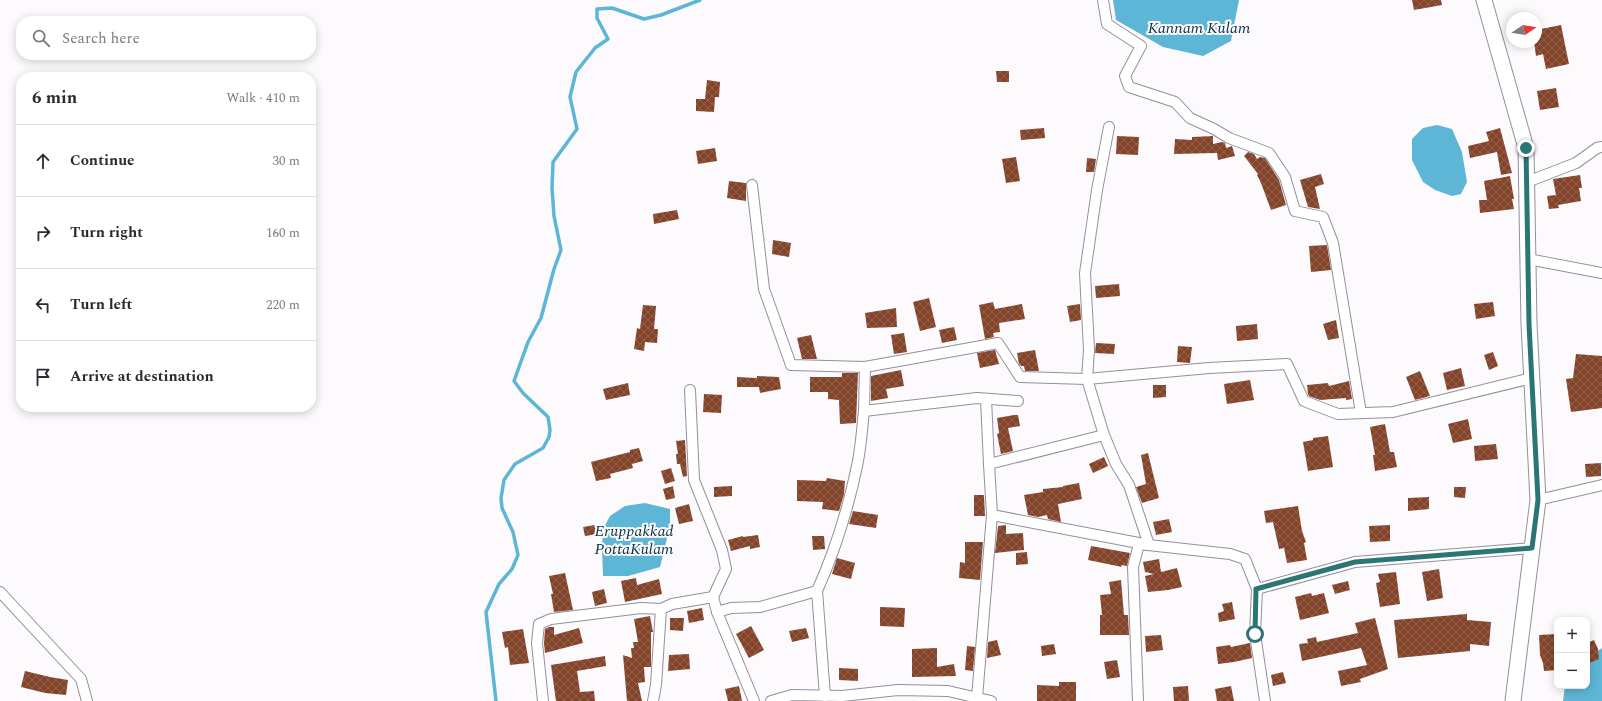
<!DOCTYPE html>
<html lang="en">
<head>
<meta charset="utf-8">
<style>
	:root { --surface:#fff; --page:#f2f2f3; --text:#2b2b33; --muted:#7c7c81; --line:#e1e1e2 }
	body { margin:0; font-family:Spectral,serif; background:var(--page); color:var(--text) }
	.controls { position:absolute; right:12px; bottom:12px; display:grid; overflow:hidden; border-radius:8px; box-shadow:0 2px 10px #0003 }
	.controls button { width:36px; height:36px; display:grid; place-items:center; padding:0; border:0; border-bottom:1px solid var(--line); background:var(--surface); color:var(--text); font:20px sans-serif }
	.compass { position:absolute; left:1506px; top:12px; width:36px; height:36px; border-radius:50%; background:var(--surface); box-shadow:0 2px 10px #0003; rotate:78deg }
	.stop { position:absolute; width:12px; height:12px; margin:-9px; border:3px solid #2b7575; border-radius:50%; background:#fff }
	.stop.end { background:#2b7575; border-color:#fff; box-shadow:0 1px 4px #0008 }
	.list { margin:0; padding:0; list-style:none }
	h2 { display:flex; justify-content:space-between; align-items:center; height:52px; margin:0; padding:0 16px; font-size:17px }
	h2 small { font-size:13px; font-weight:400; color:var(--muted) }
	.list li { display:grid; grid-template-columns:26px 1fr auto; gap:12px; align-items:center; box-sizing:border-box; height:72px; padding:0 16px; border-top:1px solid var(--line) }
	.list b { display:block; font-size:15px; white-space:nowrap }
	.list em { font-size:13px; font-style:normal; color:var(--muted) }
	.icon { flex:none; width:22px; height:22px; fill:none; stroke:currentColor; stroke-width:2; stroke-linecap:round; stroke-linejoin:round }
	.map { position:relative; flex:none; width:1602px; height:701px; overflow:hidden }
	.search { position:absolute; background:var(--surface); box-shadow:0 2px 10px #0003; left:16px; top:16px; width:300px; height:44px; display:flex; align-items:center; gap:10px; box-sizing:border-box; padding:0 14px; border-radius:16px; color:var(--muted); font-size:15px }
	.panel { position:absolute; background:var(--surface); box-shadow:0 2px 10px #0003; left:16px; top:72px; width:300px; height:340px; border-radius:16px }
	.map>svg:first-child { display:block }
	.water { fill:#5db6d5 }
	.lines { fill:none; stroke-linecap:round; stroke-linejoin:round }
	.stream { stroke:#5db6d5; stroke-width:3.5 }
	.building { fill:url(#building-cross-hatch) }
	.minor-casing { stroke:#958e9c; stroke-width:12 }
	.secondary-casing { stroke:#958e9c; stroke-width:17 }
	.minor { stroke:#fff; stroke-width:10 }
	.secondary { stroke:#fff; stroke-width:15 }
	.route { stroke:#2b7575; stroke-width:5 }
	.labels { text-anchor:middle; stroke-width:4; stroke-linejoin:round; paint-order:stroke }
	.water-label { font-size:16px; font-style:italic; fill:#083340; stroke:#fcfafd }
</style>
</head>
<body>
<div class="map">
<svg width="1602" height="701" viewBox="0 0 1602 701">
	<defs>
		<pattern id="building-cross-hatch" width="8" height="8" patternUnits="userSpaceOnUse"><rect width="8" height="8" fill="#84442a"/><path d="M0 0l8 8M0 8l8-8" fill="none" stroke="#92624e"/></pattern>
	</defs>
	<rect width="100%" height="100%" fill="#fcfafd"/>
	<g class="water">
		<polygon points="1113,0 1239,0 1231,41 1203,56 1163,47 1116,20"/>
		<polygon points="1437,125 1452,129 1462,152 1467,182 1461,194 1452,196 1435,190 1423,182 1412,160 1412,139 1423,128"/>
		<polygon points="645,503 670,509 670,526 660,567 628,576 603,576 602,549 603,529 610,516 625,506"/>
		<polygon points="1602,648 1602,701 1563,701 1565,686 1587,686 1587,659"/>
	</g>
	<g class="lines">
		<polyline class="stream" points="496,701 486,612 499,584 512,569 518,555 513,532 502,508 501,498 504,480 515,464 543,448 549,437 550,430 548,417 523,393 514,381 528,342 541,318 554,269 561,250 554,216 552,188 553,162 577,129 570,97 576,72 595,48 608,39 597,18 597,9 612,8 644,19 661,15 700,0"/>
	</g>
	<g class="building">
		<polygon points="1412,0 1441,0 1442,5 1414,10"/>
		<polygon points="1561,25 1569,64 1546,69 1543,54 1536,56 1534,42 1536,42 1536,30"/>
		<polygon points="996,71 1009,71 1009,82 997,82"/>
		<polygon points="707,80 720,82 719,97 715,97 714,112 696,111 696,99 705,99"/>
		<polygon points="1556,88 1559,107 1540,110 1537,91"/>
		<polygon points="1044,128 1045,138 1021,140 1020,130"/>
		<polygon points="1500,128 1512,173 1501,175 1497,152 1470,158 1468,146 1489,141 1486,132"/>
		<polygon points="1117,136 1139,137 1138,155 1116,154"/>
		<polygon points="1213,136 1213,144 1222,142 1225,143 1226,148 1232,146 1235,156 1218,160 1217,153 1174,154 1175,139 1192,140 1192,137"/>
		<polygon points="715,148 717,161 698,164 696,151"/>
		<polygon points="1248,152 1254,154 1257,159 1260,157 1265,158 1279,180 1286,205 1271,210 1261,183 1257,175 1258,174 1244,156"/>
		<polygon points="1016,157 1020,181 1006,183 1002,159"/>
		<polygon points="1087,158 1096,159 1094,172 1086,172"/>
		<polygon points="1321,174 1324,184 1315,187 1320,209 1308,207 1300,180"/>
		<polygon points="1580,175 1582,188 1579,188 1581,201 1558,205 1559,208 1549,209 1547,196 1556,195 1553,179"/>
		<polygon points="1510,176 1514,199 1512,199 1514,209 1480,213 1479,200 1487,200 1484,181"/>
		<polygon points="729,181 746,183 746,201 727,198"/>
		<polygon points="677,210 679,219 654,224 653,214"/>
		<polygon points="773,240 791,243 789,257 772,254"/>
		<polygon points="1327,245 1331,270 1311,272 1309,246"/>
		<polygon points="1119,284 1120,296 1096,298 1095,286"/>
		<polygon points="929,298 936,327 920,331 913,302"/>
		<polygon points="993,302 995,309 1022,304 1025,319 999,323 1000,332 993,333 994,337 985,339 979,305"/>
		<polygon points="1493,302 1495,316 1476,319 1474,304"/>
		<polygon points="1080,304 1081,320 1070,322 1067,306"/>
		<polygon points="643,305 656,306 654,329 658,329 657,343 645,342 644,351 634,349 637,328 640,329"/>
		<polygon points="896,308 897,327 867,328 865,313"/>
		<polygon points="1336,320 1339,338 1328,340 1323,324"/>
		<polygon points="1257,324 1258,339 1237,341 1236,326"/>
		<polygon points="954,327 957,340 942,343 939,330"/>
		<polygon points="904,333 907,352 894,354 891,335"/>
		<polygon points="811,335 817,359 802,359 797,338"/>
		<polygon points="1096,343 1115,344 1114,354 1095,353"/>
		<polygon points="1178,346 1192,347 1190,363 1177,362"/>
		<polygon points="995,350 999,364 980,368 977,353"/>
		<polygon points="1035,350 1039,371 1025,371 1024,366 1021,366 1019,364 1017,353"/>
		<polygon points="1493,352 1498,366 1489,370 1484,355"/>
		<polygon points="1576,354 1602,356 1602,408 1571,412 1566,379 1573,378"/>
		<polygon points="1461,368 1465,386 1447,390 1443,373"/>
		<polygon points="901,370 904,386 886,389 888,398 871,401 871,376"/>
		<polygon points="1420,371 1430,396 1415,400 1406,377"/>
		<polygon points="842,373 858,373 856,423 840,424 839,400 828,399 828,392 810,392 810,377 842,377"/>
		<polygon points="757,376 779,377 781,389 760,393 759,387 737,387 737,377 757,378"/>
		<polygon points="1250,380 1254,400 1227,404 1224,384"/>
		<polygon points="1349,381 1352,399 1346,400 1346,398 1320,400 1309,396 1308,394 1307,385 1328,383 1329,386"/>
		<polygon points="628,383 630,395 606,400 603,389"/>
		<polygon points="1153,385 1166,385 1166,397 1153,398"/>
		<polygon points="704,394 722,395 721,413 703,412"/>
		<polygon points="1014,415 1018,415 1020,426 1008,428 1013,451 1001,454 997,434 999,433 997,418"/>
		<polygon points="1468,419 1472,439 1453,443 1448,424"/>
		<polygon points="1385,424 1390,452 1394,452 1397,467 1375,471 1373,455 1375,455 1370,427"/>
		<polygon points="1328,436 1333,467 1308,471 1303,442 1313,440 1313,438"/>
		<polygon points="685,440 687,476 683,477 680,464 677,464 676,454 678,454 676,441"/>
		<polygon points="1496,444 1498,459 1475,461 1474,446"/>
		<polygon points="639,448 643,461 632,464 633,468 610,474 611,478 596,481 591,462 630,452 630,450"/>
		<polygon points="1148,453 1159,498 1142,503 1136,487 1146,484 1141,455"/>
		<polygon points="1104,457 1108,466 1093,473 1089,464"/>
		<polygon points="1601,463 1601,476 1586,477 1585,464"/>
		<polygon points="671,468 675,481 665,484 661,471"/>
		<polygon points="827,478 845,481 844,494 839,511 822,509 823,502 797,501 797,480 826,481"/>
		<polygon points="1079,483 1082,499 1058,504 1061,522 1048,519 1047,515 1038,517 1028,515 1024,495 1043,492 1043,489 1063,487 1063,486"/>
		<polygon points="673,486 675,498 666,500 663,489"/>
		<polygon points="732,486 732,496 714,497 714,487"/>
		<polygon points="1454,487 1466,487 1465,498 1454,497"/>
		<polygon points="974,495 984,495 985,516 974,516"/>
		<polygon points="1429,497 1429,509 1408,511 1408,498"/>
		<polygon points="689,504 693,521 679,524 675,508"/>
		<polygon points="1298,506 1302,531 1306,542 1304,543 1307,560 1287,563 1284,548 1279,549 1273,522 1266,523 1264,511"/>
		<polygon points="853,511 878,515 876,528 849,524"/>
		<polygon points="1169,519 1172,532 1156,535 1153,522"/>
		<polygon points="595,525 597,534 585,536 583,527"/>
		<polygon points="1006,525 1006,534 1023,533 1024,550 995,553 998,526"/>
		<polygon points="1390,525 1390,541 1370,542 1369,526"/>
		<polygon points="758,535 760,547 750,549 750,546 731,551 728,540 743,536 743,537"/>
		<polygon points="812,536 824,536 825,549 813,550"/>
		<polygon points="965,542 983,542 980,580 959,578 960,562 965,563"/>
		<polygon points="1091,546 1130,553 1127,566 1121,565 1122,567 1088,560"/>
		<polygon points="1027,552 1028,564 1016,565 1016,553"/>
		<polygon points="837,558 855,563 851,579 832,574"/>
		<polygon points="1159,559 1161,572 1177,568 1182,587 1168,590 1148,592 1145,576 1154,574 1145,572 1143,562"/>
		<polygon points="1439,569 1443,598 1427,601 1422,572"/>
		<polygon points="1396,572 1400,604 1380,607 1376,583 1380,582 1378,574"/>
		<polygon points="565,573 573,610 554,612 551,594 553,594 549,576"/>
		<polygon points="636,578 637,585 659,579 662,594 625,602 621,581"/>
		<polygon points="1121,580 1124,615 1128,615 1129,635 1100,635 1100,615 1102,615 1100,595 1111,594 1109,582"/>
		<polygon points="1348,581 1350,590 1335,594 1332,585"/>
		<polygon points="604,589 607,603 595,606 592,592"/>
		<polygon points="1311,593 1312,596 1324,593 1329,613 1300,620 1295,597"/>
		<polygon points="1232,602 1235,619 1219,622 1218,613 1224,611 1222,604"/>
		<polygon points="880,607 905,608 904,627 880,626"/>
		<polygon points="702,608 704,620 689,623 687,611"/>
		<polygon points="1467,614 1467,620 1491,622 1489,646 1470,644 1470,651 1398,658 1394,620"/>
		<polygon points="650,616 653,632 651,632 651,667 644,667 645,682 638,683 642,701 627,701 623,655 632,658 631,648 634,648 633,642 638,642 634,619"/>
		<polygon points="670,618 684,618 683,631 670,630"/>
		<polygon points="1375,618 1388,669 1360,679 1361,682 1341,686 1338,671 1367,665 1361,648 1302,661 1299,644 1308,643 1307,639 1316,637 1317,642 1358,633 1355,623"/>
		<polygon points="751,626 764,650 749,658 736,634"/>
		<polygon points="549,627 554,627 554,635 579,628 583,643 545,653 544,643 545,629"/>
		<polygon points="806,628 809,638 792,642 789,631"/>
		<polygon points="523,629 529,663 510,665 508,647 505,648 502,632"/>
		<polygon points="1557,634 1557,670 1544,671 1543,663 1540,655 1539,635"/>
		<polygon points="1161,635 1163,650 1146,652 1145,636"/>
		<polygon points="997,640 1001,655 987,658 988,642"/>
		<polygon points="1594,640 1598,649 1599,659 1587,664 1587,643"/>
		<polygon points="1250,643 1252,658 1234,662 1218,664 1216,647 1230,645 1231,647"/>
		<polygon points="1054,644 1056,654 1042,656 1041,646"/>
		<polygon points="967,646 975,647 973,671 965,670"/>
		<polygon points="937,648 937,667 954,664 956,676 912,677 912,649"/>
		<polygon points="689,654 690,669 668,671 669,655"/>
		<polygon points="605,656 606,666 577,671 580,692 594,691 595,701 556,701 551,665"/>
		<polygon points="1117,660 1120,677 1107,679 1104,662"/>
		<polygon points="839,668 858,669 858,681 839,680"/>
		<polygon points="25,671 50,677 68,680 66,695 45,693 21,687"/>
		<polygon points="1283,672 1286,683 1273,686 1271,675"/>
		<polygon points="1059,682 1076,682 1076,701 1037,701 1037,685 1059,686"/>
		<polygon points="739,686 742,701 728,701 725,689"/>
		<polygon points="1188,686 1189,701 1174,701 1173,687"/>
		<polygon points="1231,686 1234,701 1217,701 1215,689"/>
	</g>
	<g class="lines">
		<g class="minor-casing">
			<g id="minor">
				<polyline points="1103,0 1107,24 1141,46 1125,76 1129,87 1175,102 1190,118 1214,129 1229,138 1269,153 1285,177 1295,211 1323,217 1333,243 1361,413"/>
				<polyline points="1527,182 1576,163 1597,148 1602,147"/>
				<polyline points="752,185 764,289 791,365 865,367 998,343 1020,377 1087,379 1209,368 1287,364 1304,401 1338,414 1393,412 1532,378"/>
				<polyline points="1528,259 1602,273"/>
				<polyline points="690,390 694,480 722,550 726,569 713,597"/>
				<polyline points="986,399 989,464"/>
				<polyline points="864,411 865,367"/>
				<polyline points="1104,435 989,464 992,515 1149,545 1129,485 1116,464 1104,435 1087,379 1089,350 1085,273 1097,190 1109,127"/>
				<polyline points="1538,500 1602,485"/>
				<polyline points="1257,589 1355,562 1532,548"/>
				<polyline points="817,591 825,696"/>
				<polyline points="0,592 81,679 87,701"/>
				<polyline points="717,612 754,701"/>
				<polyline points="977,698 992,515"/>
				<path d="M543,701l-6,-58 2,-19 12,-5 90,-11 20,1 11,-5 41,-7 4,15 14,-4 29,-1 57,-16c18,-40 31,-82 40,-125 4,-18 5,-37 7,-55l113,-13 41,3"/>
				<polyline points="653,701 656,685 661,609"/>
				<polyline points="771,701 792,695 842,696 898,690 948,691 991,701"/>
				<polyline points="1138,701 1133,567 1139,544 1230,554 1245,559 1257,589 1255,634 1265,701"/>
			</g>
		</g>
		<g class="secondary-casing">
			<polyline id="secondary" points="1484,0 1526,148 1529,324 1538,500 1513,701"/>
		</g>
		<use href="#minor" class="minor"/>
		<use href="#secondary" class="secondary"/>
	</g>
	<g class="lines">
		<polyline class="route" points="1255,634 1256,589 1355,562 1532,548 1538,500 1529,324 1526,148"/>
	</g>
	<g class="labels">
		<g class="water-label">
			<text x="1199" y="33">Kannam Kulam</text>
			<text x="634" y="536">Eruppakkad<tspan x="634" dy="18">PottaKulam</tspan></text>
		</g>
	</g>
</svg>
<div class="controls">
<button>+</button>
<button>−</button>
</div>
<svg class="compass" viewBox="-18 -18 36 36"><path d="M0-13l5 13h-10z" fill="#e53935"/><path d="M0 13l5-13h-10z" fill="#7c7c81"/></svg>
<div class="stop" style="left:1255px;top:634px"></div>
<div class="stop end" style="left:1526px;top:148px"></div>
<div class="search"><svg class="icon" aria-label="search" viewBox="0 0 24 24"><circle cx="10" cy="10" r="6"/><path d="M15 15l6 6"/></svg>Search here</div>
<section class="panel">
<h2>6 min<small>Walk · 410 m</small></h2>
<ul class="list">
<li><svg class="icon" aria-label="ahead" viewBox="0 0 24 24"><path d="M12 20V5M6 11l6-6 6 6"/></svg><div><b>Continue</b></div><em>30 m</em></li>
<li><svg class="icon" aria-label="right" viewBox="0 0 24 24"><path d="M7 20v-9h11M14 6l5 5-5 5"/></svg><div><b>Turn right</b></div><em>160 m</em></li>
<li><svg class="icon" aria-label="left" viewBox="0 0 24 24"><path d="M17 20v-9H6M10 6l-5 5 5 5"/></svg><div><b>Turn left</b></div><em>220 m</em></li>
<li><svg class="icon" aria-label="arrive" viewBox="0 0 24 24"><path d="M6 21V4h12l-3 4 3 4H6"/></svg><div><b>Arrive at destination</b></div></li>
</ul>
</section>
</div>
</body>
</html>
